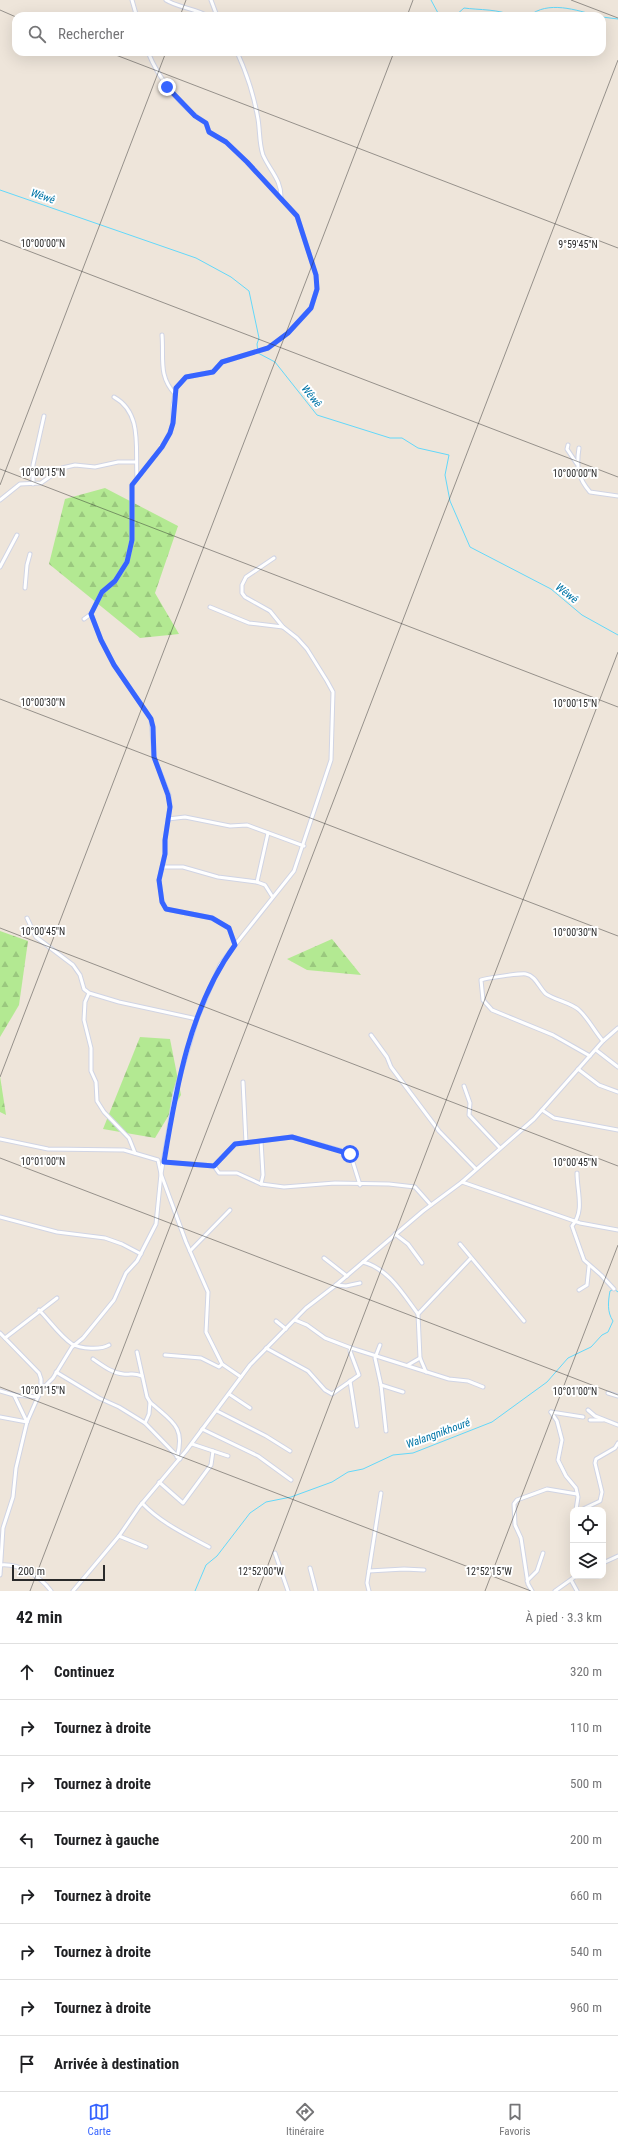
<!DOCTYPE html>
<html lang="fr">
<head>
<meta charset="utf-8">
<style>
	:root { --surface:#fff; --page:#f6f6f6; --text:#202124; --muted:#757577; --line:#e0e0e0; --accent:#3664ff }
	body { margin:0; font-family:"Roboto Condensed",sans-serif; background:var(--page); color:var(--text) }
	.controls { position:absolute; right:12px; bottom:12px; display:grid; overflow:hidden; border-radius:8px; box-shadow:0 4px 16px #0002 }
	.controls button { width:36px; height:36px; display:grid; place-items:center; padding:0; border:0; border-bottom:1px solid var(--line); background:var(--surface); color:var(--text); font:20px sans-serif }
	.scale { position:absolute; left:12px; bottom:10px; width:93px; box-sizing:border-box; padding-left:4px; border:2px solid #2a2a2a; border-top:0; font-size:11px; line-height:14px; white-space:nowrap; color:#2a2a2a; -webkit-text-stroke:3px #fff; paint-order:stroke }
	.stop { position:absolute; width:12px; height:12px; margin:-9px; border:3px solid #3664ff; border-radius:50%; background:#fff }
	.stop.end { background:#3664ff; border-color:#fff; box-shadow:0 1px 4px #0008 }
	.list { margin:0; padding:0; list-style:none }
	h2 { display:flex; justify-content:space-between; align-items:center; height:52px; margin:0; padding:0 16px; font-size:17px }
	h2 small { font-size:13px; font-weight:400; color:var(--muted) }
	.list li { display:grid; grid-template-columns:26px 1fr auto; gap:12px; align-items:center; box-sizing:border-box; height:56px; padding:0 16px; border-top:1px solid var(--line) }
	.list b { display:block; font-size:15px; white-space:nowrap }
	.list em { font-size:13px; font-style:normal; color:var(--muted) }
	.icon { flex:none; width:22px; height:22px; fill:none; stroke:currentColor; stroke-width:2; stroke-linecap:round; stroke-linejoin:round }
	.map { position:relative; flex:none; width:618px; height:1591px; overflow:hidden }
	.search { position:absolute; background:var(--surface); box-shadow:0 4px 16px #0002; left:12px; right:12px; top:12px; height:44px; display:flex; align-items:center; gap:10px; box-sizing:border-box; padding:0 14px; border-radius:12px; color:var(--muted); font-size:15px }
	.sheet { height:500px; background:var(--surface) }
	nav { display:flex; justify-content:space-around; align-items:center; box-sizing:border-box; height:56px; border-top:1px solid var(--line); background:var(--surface); font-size:11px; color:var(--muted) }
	nav a { display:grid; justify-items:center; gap:2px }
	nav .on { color:var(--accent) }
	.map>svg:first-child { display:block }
	.forest { fill:url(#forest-firs) }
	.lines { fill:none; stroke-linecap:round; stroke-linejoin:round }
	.stream { stroke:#63d8fa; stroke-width:1 }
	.street-casing { stroke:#d0d4e4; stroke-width:5 }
	.street { stroke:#fff; stroke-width:3 }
	.route { stroke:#3664ff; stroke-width:5 }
	.ticks { fill:none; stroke:#2a2a2a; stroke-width:1; stroke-opacity:0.45 }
	.labels { text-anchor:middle; stroke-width:4; stroke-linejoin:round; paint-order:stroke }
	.water-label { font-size:11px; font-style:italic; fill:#0175a7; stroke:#fff }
	.ticks-label { font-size:10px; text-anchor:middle; fill:#2a2a2a; stroke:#fff; stroke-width:4; stroke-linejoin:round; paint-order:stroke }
</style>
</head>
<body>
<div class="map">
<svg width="618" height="1591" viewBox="0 0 618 1591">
	<defs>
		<pattern id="forest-firs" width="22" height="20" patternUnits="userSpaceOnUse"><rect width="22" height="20" fill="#b3e992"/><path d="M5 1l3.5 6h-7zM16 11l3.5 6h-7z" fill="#9ac87e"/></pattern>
	</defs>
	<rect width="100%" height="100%" fill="#eee5da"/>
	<g class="forest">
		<polygon points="105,488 178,526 155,593 179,634 140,638 49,564 65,499"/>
		<polygon points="0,931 28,941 19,1005 0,1037"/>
		<polygon points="332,939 361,975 307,970 287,959"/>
		<polygon points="140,1037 170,1039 181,1095 155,1138 103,1129"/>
		<polygon points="0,1076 6,1115 0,1112"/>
	</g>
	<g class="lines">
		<g class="stream">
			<polyline points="431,0 438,13 446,16"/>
			<path d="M455,16l9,-8c14,2 37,1 48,8"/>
			<path d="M529,16c19,-16 47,-6 69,0"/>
			<polyline points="602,17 618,19"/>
			<polyline points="0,190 196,258 231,277 249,291 259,338 257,344 258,353 275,362 317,415 390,438 402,438 418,448 449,455 445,475 450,501 470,547 551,589 582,615 618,635"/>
			<path d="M195,1591l11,-26 11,-9 33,-43 16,-11 25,-5 41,-15 16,-10 15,-3 30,-14 20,-2 79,-31 55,-40 21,-24 23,-11 11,-12 6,-3 5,-11c-6,-9 -5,-19 -3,-30l4,-2 4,3"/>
		</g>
		<g class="street-casing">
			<g id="street">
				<polyline points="132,0 136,14"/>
				<path d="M166,0c13,8 28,8 42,16"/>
				<polyline points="211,0 217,16"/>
				<path d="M237,52c10,22 17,43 21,67 2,12 1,24 5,36 7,16 19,25 18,44"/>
				<path d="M162,335c2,23 -4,41 13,59"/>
				<path d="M114,397c29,16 21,52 23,80"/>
				<polyline points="568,445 567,449 577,464"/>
				<path d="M579,448c-3,19 -1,30 11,44l28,4"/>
				<polyline points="33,484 33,465 44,416"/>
				<polyline points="0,500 20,484 41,483 62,468 75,465 95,467 118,462 136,462"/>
				<polyline points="0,567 17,535"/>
				<polyline points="25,588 27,565 30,554"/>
				<polyline points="210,607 249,623 283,627"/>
				<polyline points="84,619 91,614"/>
				<polyline points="168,819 185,817 230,826 247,825 304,846"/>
				<polyline points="163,867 183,867 218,877 257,882 265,885 272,896"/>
				<polyline points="257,882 268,833"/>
				<polyline points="27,918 36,937 73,965 80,975 84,989 89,993 119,1002 197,1019"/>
				<polyline points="235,945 294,871 331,760 333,692 327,681 307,649 297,638 283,627 270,611 245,597 242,593 242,585 246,577 274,558"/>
				<polyline points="89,993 85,1002 84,1020 91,1048 91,1071 96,1082 97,1101 104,1112 129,1138 135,1153"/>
				<polyline points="371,1035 387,1057 391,1067 439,1131 476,1169"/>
				<polyline points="596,1050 618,1067"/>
				<path d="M590,1056l-37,-21 -61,-25 -9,-10 -2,-20c5,-2 41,-7 45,-6 10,2 13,14 20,20 9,6 26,9 33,16 9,8 16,22 24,31"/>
				<polyline points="578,1069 599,1085 618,1092"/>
				<polyline points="243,1082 246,1143"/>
				<polyline points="464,1086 470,1103 469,1115 500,1148"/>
				<polyline points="542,1110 554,1118 618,1130"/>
				<polyline points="0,1139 48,1149 124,1150 158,1160 161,1174 186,1242 208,1292 206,1332 222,1364 241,1377"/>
				<polyline points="261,1141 263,1175 261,1184"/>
				<polyline points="163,1162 214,1166 235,1144 292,1137 350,1153 360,1185"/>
				<polyline points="214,1166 219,1173 237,1173 261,1184 284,1187 335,1183 389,1184 415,1187 431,1205"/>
				<path d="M577,1173c0,19 8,38 -5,53l12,34 17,15 13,14"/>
				<polyline points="462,1182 580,1223 618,1230"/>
				<polyline points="0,1217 57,1232 105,1238 122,1244 141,1254"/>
				<polyline points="395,1234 408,1244 422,1263"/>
				<polyline points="460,1244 524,1321"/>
				<polyline points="190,1251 230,1210"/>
				<polyline points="324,1258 347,1276"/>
				<path d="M363,1262c26,7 40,32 55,52"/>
				<polyline points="336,1285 346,1286 360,1283"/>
				<polyline points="579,1290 587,1285 589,1266"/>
				<path d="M39,1310c11,11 21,26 33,34 9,5 29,6 37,1"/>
				<polyline points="295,1320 307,1325 325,1338 351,1348 449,1379 468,1381 483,1387"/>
				<polyline points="276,1321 286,1329"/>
				<polyline points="0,1333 39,1373 41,1379 41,1390"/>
				<polyline points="5,1338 57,1298"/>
				<polyline points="380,1345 375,1358 381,1385 386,1431"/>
				<polyline points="266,1348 308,1371 325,1390 332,1394 359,1375 350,1351 351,1348"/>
				<path d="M137,1352l10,45 3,5c21,19 36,24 27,55"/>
				<polyline points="165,1355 201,1358 219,1367 222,1364"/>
				<path d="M93,1359c9,6 19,14 30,15 9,1 9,-2 19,2"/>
				<polyline points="408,1365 420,1358"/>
				<polyline points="56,1372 99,1398 119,1407 145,1423 180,1459"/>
				<polyline points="426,1372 420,1358 418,1314 470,1259"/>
				<polyline points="350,1381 357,1426"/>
				<polyline points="381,1385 403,1392"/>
				<polyline points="0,1391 14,1395 27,1422"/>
				<polyline points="608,1393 618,1396"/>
				<polyline points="229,1394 250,1408"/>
				<polyline points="14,1395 38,1397"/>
				<polyline points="588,1410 595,1416 618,1425"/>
				<polyline points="217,1411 266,1436 290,1451"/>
				<polyline points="551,1412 557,1421 562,1440 558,1460 566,1476 576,1488 578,1497 576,1510"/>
				<polyline points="551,1412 583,1417"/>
				<polyline points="0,1417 27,1422"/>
				<polyline points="590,1420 603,1420"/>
				<polyline points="145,1423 149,1414 150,1402"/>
				<polyline points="202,1429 258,1456 291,1480"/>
				<polyline points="192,1444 228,1456"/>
				<polyline points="159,1482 183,1503 211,1465 213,1451"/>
				<path d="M142,1503c19,20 43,31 67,44"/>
				<polyline points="581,1510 600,1501 602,1492 595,1463 596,1459 615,1448 618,1443"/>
				<polyline points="119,1536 146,1547"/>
				<polyline points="275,1553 288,1591"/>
				<polyline points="603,1563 618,1556"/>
				<path d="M0,1565c19,-2 40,11 51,26"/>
				<polyline points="310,1568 316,1591"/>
				<polyline points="369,1571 404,1569 424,1570"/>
				<path d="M0,1575l3,-47 10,-31 3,-29 11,-46 14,-32 12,-12 19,-31 11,-9 31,-38 12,-27 11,-12 19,-37 5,-50 14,-81 22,-74 23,-54 15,-20 -6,-17 -17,-10 -46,-9 -4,-8 -3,-21 6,-26v-14l5,-33 -1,-12 -15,-38 -3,-38 -37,-54 -13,-25 -10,-26 11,-22 13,-11 12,-19 5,-22v-55l30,-38 8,-14 3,-10v-18l3,-17 10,-11 27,-5 9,-10 46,-14 20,-15 23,-25 6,-19 -1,-14 -19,-59 -50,-54 -21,-20 -17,-10 -3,-9c-24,-14 -48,-45 -58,-71"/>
				<polyline points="571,1580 577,1591"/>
				<polyline points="527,1581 537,1571 543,1553"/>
				<polyline points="73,1591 119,1536 139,1507 186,1451 250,1365 306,1308 336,1285 423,1211 462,1182 534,1119 603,1041 618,1028"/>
				<polyline points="369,1591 367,1583 381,1493"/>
				<polyline points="532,1591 528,1584 521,1538 515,1525 514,1504 517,1500 547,1489 577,1494"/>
				<polyline points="555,1591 576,1576"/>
			</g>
		</g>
		<use href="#street" class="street"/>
	</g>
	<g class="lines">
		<path class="route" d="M167,87l28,29 11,7 3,9 17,10 21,20 50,54 19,59 1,14 -6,19 -23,25 -20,15 -46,14 -9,10 -27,5 -10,11 -3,35 -3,10 -8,14 -30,38v55l-5,22 -12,19 -13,11 -11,22 10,26 13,25 37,54 2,8 1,30 14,38 2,12 -5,33v14l-6,26 3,22 4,7 46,9 17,10 6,17c-45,61 -59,143 -71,217l50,4 21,-22 57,-7 58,17"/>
	</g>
	<path class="ticks" d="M571,0l47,18M0,10l16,7M180,16l6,-16M407,16l6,-16M108,52l510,196M0,240l618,237M0,469l618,238M0,485l166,-433M0,699l618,237M0,928l618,238M0,1077l394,-1025M0,1158l618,237M0,1387l531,204M30,1591l588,-1531M258,1591l360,-939M485,1591l133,-346"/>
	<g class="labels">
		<g class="water-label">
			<text transform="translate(43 196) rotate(19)" y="4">Wêwê</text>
			<text transform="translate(312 396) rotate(51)" y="4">Wêwê</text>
			<text transform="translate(567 593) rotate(38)" y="4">Wêwê</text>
			<text transform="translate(438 1433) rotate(-20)" y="4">Walangnikhouré</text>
		</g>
	</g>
	<g class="ticks-label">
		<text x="43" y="247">10°00'00"N</text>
		<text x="578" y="248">9°59'45"N</text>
		<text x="43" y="476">10°00'15"N</text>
		<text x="575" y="477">10°00'00"N</text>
		<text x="43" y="706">10°00'30"N</text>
		<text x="575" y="707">10°00'15"N</text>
		<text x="43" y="935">10°00'45"N</text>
		<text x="575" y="936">10°00'30"N</text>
		<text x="43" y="1165">10°01'00"N</text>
		<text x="575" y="1166">10°00'45"N</text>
		<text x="43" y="1394">10°01'15"N</text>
		<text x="575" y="1395">10°01'00"N</text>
		<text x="261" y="1575">12°52'00"W</text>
		<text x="489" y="1575">12°52'15"W</text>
	</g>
</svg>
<div class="controls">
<button><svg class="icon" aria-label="locate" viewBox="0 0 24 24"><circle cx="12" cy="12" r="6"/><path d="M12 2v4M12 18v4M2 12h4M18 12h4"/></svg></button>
<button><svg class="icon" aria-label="layers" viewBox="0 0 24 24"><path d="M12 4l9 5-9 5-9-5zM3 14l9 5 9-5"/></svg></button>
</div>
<div class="scale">200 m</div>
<div class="stop" style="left:350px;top:1154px"></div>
<div class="stop end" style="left:167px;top:87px"></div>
<div class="search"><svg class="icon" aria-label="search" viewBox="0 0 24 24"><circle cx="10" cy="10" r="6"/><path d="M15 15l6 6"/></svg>Rechercher</div>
</div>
<section class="sheet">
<h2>42 min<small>À pied · 3.3 km</small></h2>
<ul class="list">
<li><svg class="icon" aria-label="ahead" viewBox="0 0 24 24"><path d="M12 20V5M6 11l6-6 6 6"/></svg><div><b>Continuez</b></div><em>320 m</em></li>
<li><svg class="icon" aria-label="right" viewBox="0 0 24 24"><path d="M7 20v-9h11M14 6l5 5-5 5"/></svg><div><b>Tournez à droite</b></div><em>110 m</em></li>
<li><svg class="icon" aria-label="right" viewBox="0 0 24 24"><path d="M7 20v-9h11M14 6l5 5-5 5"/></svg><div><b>Tournez à droite</b></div><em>500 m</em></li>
<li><svg class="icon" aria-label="left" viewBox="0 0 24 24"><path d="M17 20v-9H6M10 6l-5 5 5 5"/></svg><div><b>Tournez à gauche</b></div><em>200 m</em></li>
<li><svg class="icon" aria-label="right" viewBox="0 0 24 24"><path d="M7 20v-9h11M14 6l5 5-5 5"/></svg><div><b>Tournez à droite</b></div><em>660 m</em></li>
<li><svg class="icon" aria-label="right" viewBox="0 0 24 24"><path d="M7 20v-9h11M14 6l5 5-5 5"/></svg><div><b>Tournez à droite</b></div><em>540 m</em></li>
<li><svg class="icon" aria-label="right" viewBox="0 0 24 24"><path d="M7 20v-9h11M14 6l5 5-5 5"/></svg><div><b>Tournez à droite</b></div><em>960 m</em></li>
<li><svg class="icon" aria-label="arrive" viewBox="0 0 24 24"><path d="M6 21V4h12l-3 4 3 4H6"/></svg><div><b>Arrivée à destination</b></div></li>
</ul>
</section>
<nav>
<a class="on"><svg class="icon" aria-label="map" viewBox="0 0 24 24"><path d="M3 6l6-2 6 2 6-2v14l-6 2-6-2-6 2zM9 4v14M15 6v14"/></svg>Carte</a>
<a><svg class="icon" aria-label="directions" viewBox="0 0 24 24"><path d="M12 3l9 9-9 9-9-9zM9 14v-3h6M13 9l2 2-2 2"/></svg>Itinéraire</a>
<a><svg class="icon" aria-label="saved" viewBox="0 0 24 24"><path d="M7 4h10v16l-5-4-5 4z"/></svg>Favoris</a>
</nav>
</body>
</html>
